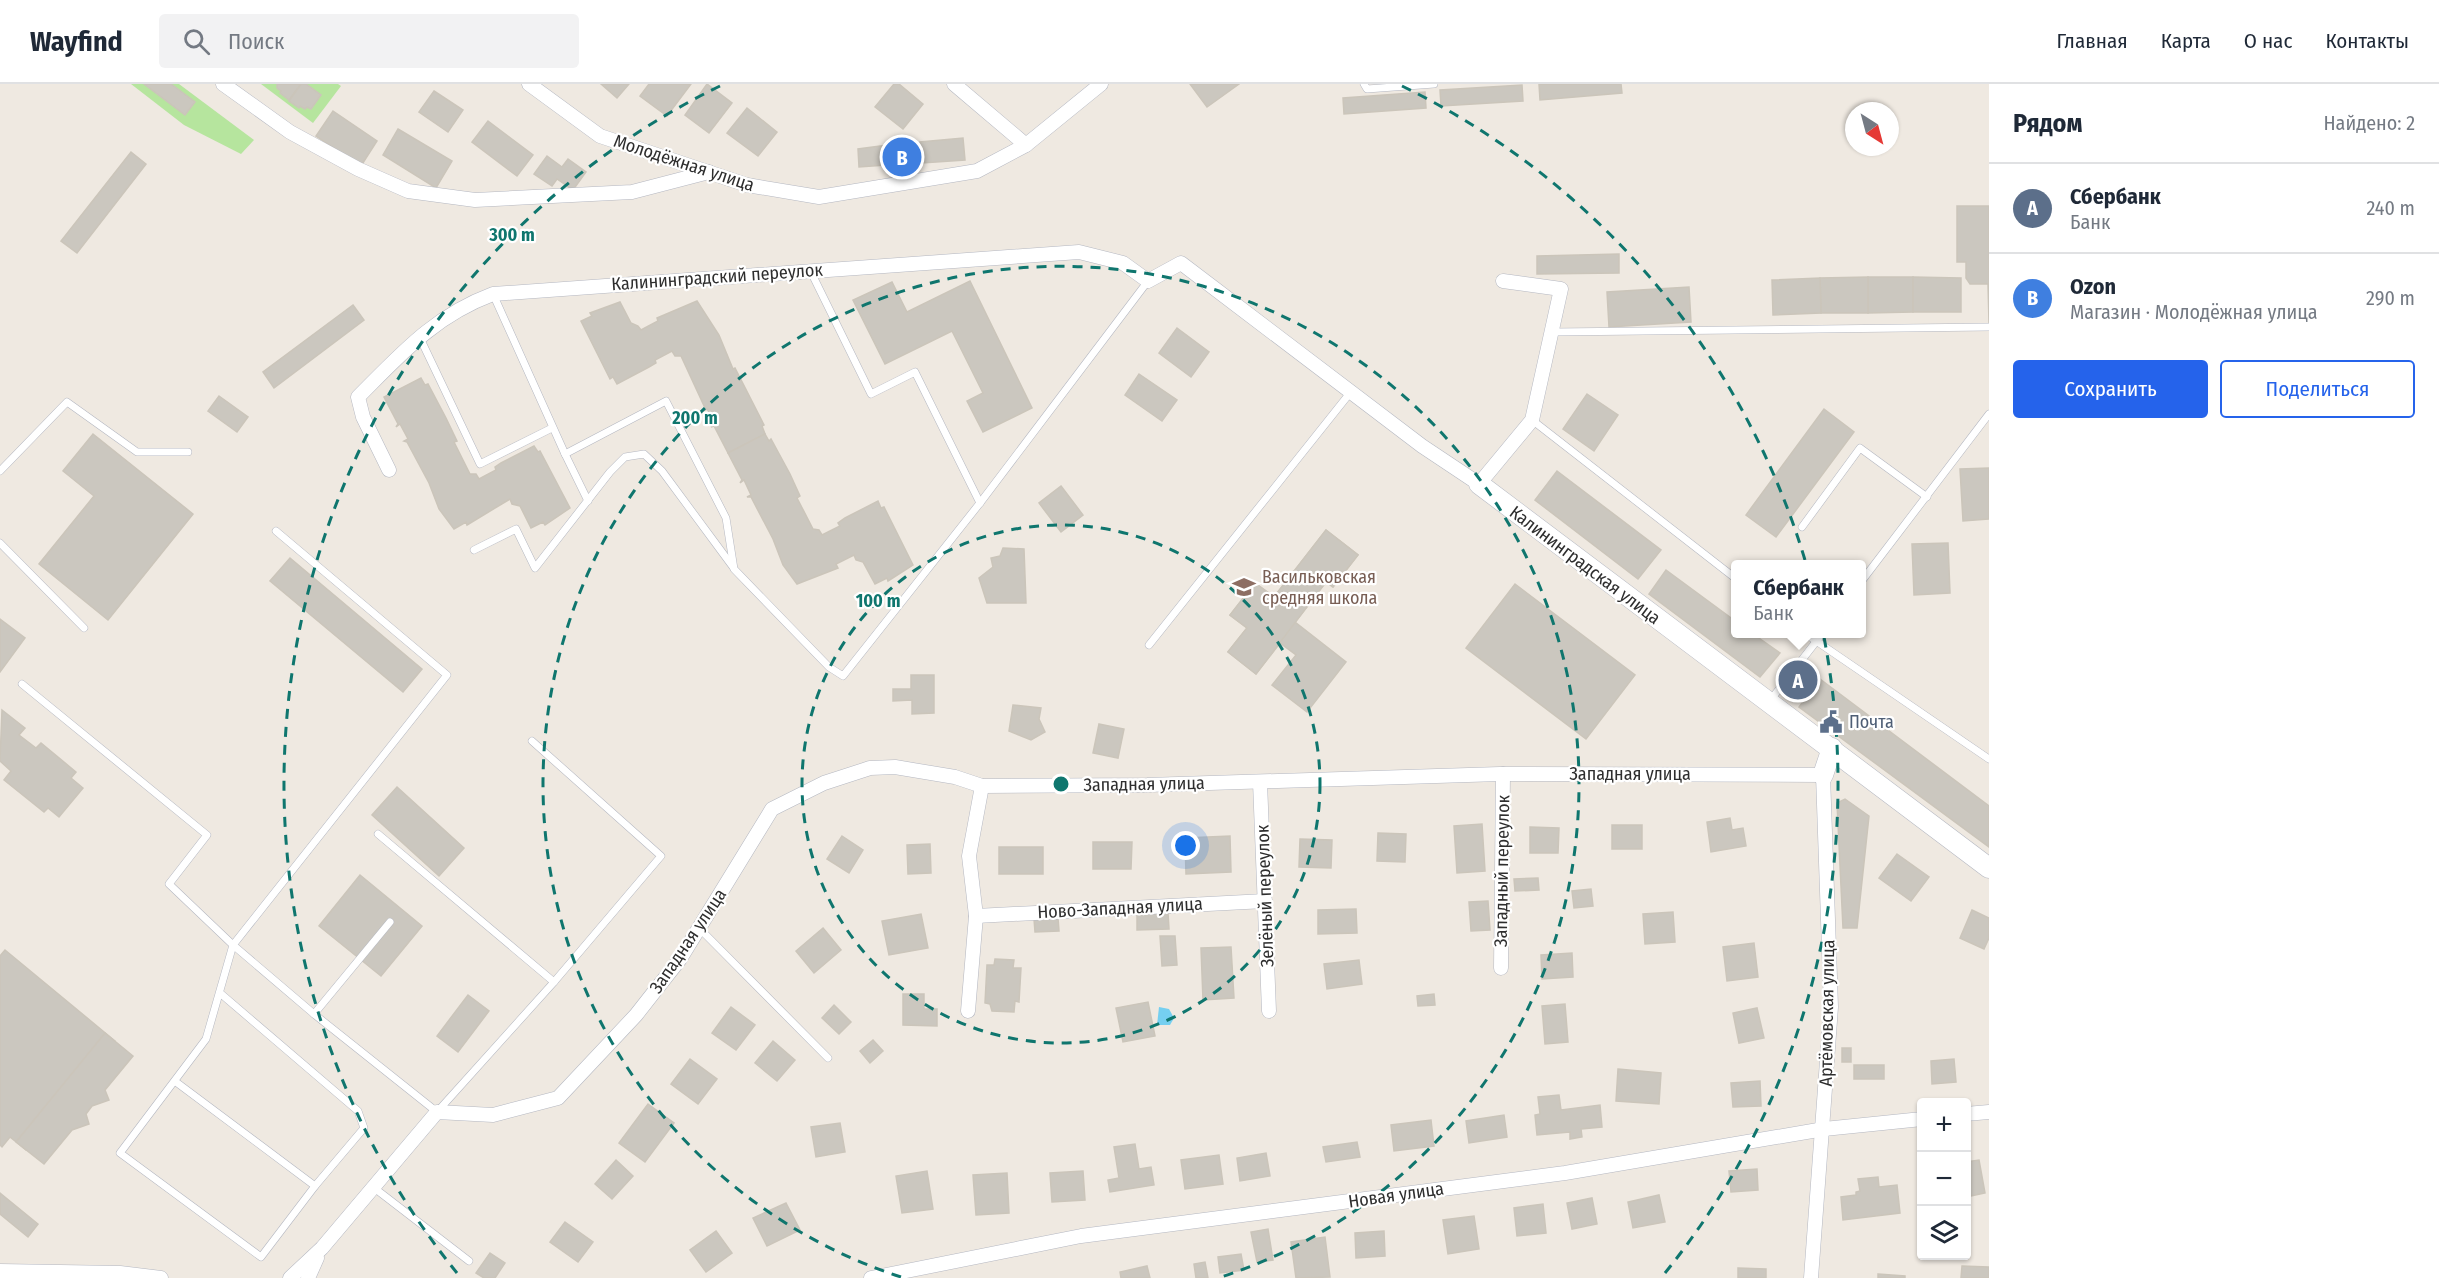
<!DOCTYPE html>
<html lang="ru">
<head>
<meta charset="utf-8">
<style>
	:root { --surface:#fff; --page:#f2f2f3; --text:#1f2937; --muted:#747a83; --line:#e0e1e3; --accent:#2563eb }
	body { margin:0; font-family:"Fira Sans Condensed",sans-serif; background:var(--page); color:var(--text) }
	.controls { position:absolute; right:18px; bottom:18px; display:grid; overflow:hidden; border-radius:6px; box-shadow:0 2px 4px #0004 }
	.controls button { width:54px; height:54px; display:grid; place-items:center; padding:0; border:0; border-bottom:2px solid var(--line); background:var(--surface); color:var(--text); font:30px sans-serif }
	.compass { position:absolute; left:1845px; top:18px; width:54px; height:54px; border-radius:50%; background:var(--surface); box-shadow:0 2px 4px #0004; rotate:144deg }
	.you { position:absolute; left:1186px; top:762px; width:21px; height:21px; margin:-15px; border:4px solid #fff; border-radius:50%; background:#1a73e8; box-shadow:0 0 0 9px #1a73e833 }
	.badge { display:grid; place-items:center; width:39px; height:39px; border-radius:50%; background:var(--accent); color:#fff; font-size:20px; font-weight:700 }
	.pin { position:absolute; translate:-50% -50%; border:3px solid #fff; box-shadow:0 2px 6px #0006 }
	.popup { position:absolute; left:1731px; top:476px; width:135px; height:78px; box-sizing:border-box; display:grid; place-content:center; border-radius:6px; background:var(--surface); filter:drop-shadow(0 2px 4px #0005); font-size:20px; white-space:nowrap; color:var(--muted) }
	.popup b { font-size:22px; color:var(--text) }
	.popup::after { content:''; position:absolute; left:50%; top:100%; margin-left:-12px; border:12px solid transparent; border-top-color:var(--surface) }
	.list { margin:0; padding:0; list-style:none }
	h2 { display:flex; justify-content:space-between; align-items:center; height:78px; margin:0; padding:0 24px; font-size:26px }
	h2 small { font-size:20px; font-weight:400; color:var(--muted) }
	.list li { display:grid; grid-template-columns:39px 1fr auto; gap:18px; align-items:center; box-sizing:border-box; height:90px; padding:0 24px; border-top:2px solid var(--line) }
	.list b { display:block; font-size:22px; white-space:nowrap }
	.list p { margin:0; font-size:20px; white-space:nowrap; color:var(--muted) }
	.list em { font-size:20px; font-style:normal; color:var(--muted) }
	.actions { display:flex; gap:12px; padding:18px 24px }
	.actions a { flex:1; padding:14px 0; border:2px solid var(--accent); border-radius:6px; text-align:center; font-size:21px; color:var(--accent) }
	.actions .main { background:var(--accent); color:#fff }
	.icon { flex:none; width:33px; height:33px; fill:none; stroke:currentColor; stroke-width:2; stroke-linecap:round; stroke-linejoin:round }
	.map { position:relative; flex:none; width:1989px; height:1194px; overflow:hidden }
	header { display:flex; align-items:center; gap:36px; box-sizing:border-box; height:84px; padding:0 30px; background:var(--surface); border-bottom:2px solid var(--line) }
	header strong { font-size:28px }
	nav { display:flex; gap:33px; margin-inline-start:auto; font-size:21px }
	.search { width:420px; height:54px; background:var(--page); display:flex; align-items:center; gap:15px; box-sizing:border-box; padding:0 21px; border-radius:6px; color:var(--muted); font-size:22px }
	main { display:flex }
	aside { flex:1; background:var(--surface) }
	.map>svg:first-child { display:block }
	.green { fill:#b6e59e }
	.water { fill:#75cff0 }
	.building { fill:#cbc7bf; stroke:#cbc5ba; stroke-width:1.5 }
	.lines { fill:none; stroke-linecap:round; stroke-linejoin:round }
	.lane-casing { stroke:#b4b7c1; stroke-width:8 }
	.street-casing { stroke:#b4b7c1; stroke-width:15 }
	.secondary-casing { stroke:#b4b7c1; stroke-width:21 }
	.lane { stroke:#fff; stroke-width:7 }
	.street { stroke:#fff; stroke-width:14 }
	.secondary { stroke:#fff; stroke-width:20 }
	.ring { fill:none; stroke:#0f766e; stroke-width:3; stroke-dasharray:10 8 }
	.labels { text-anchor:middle; stroke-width:4.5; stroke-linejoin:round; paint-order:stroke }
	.street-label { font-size:18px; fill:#2e2e2e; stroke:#fff }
	.education-label { font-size:18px; fill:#785e54; stroke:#fff; text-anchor:start }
	.service-label { font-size:18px; fill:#4e5e75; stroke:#fff; text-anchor:start }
	.centre { fill:#0f766e; stroke:#fff; stroke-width:3 }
	.ring-label { font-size:18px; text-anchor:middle; font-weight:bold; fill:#0f766e; stroke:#fff; stroke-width:4.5; stroke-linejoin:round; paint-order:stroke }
</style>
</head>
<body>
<header>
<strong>Wayfind</strong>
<div class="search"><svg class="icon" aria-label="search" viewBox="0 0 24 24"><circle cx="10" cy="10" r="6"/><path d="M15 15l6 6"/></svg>Поиск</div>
<nav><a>Главная</a><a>Карта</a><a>О нас</a><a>Контакты</a></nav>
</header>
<main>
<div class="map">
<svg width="1989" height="1194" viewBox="0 0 1989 1194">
	<rect width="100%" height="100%" fill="#efe9e1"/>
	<g class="green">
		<polygon points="131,0 179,0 254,56 241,70 184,41"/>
		<polygon points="261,0 338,0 341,2 313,39"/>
	</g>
	<polygon class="water" points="1159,923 1169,925 1174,934 1170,941 1157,941"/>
	<g class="building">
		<polygon points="144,0 171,0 195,18 185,31"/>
		<polygon points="277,0 301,0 289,16 280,9 281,7 277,4"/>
		<polygon points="301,0 306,0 321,11 311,25 307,23 305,25 300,22 299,24 289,17"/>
		<polygon points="601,0 629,0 617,14"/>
		<polygon points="649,0 691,0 667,32 640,12"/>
		<polygon points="707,0 732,19 709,49 685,31"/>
		<polygon points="894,0 899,0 923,20 903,45 875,23"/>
		<polygon points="1190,0 1239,0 1207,23"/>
		<polygon points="1539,0 1621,0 1622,9 1540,16"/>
		<polygon points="1522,1 1523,17 1441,22 1440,6"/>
		<polygon points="434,7 463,26 448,48 419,28"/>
		<polygon points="1425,8 1426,24 1344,30 1343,14"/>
		<polygon points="747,24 777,48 758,72 727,49"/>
		<polygon points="333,27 377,57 361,82 316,52"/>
		<polygon points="488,37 533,71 517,92 472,58"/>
		<polygon points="398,45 452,77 436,104 383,71"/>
		<polygon points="963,54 965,76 922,79 920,58"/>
		<polygon points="910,58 914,79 859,83 858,65"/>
		<polygon points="131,68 146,80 77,169 61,157"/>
		<polygon points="547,72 562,83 568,75 586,88 573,106 557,95 552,102 534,90"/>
		<polygon points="1957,122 1989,122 1989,239 1988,200 1970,200 1966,194 1966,178 1957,178"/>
		<polygon points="1619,170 1619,189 1537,190 1537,172"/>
		<polygon points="1868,193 1913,193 1913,228 1868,229"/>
		<polygon points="1868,193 1868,229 1821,229 1820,194"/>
		<polygon points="1913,193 1961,194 1961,228 1913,228"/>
		<polygon points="1820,194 1821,229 1773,231 1772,196"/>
		<polygon points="970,197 1032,324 983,348 967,317 983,309 952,247 885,280 853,216 892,198 907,228"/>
		<polygon points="1689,203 1691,238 1609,243 1607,208"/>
		<polygon points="697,217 719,251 733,285 735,284 764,341 762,342 765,350 728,369 714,342 711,343 715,339 707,325 703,327 705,324 681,272 675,272 672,267 655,276 656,279 649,283 617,300 613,293 610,295 581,237 592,232 590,229 620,218 631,239 638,242 641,246 658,237 657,234"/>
		<polygon points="353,221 364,236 274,304 263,288"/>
		<polygon points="1177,244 1209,268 1191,293 1159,269"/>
		<polygon points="1139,290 1177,316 1162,337 1125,311"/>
		<polygon points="421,294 425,301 428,300 446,334 457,357 454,358 470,390 476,390 479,395 496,386 495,383 501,379 534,362 538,368 540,367 570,424 545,441 543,438 531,444 520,422 512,420 510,415 467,441 466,438 454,445 439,425 429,399 407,358 404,357 408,355 400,340 396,343 398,340 384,313"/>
		<polygon points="1587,310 1618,331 1594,367 1563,345"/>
		<polygon points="219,312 248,333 237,348 208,327"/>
		<polygon points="1824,325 1854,348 1776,453 1746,431"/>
		<polygon points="93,350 193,430 108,536 39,480 94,412 63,387"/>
		<polygon points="765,350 769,357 771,355 790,390 800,412 797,414 813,445 819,446 822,451 840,442 838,439 845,434 878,417 881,424 884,423 913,481 888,497 887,494 875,500 863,478 856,476 854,471 836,480 838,484 797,500 783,481 773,455 751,413 747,413 751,411 744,396 740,399 742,396 728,369"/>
		<polygon points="1989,384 1989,435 1963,437 1960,385"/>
		<polygon points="1557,387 1661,466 1638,495 1535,416"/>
		<polygon points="1061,402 1083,431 1061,448 1039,419"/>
		<polygon points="1326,446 1358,471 1333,503 1326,498 1295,538 1346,578 1307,628 1272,601 1296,571 1280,559 1256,590 1228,568 1247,544 1230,531 1255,499 1274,513"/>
		<polygon points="1326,446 1358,471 1333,503 1326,498 1256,590 1228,568 1247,544 1230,531 1255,499 1274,513"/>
		<polygon points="1948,459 1950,509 1914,511 1912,460"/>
		<polygon points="1003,464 1024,465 1026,519 987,519 979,494 993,483 991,474 1000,472"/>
		<polygon points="290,474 422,585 403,608 270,497"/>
		<polygon points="1666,486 1735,537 1735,550 1753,550 1780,569 1760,593 1649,510"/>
		<polygon points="1515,500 1635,591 1586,655 1466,564"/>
		<polygon points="0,535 25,554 0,588"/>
		<polygon points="911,591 934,591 934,629 912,630 912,616 893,617 893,605 911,605"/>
		<polygon points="1820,595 1989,722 1989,763 1799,623"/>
		<polygon points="1013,621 1041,624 1039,635 1045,648 1031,656 1009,647"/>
		<polygon points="2,626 25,644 19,651 36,664 41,659 76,688 71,694 83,704 59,733 48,724 44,728 4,696 11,687 0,677"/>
		<polygon points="1099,640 1124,645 1118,674 1093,669"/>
		<polygon points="397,703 464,764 439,792 372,731"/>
		<polygon points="1845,715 1869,732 1857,844 1843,844 1837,719"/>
		<polygon points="1730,734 1732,746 1743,744 1746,762 1711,768 1707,738"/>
		<polygon points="1482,740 1485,787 1457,789 1454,742"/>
		<rect x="1612" y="741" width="30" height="24"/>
		<polygon points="1530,743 1559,744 1558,769 1530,769"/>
		<polygon points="1378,749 1406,750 1405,778 1377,777"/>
		<polygon points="842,752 863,766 849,789 827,775"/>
		<polygon points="1230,752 1231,788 1186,790 1185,754"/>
		<polygon points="1300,755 1332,756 1331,784 1299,783"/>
		<polygon points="1093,758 1132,758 1131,785 1093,785"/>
		<polygon points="930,760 931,789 908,790 907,761"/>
		<rect x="999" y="763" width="44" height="27"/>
		<polygon points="1897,770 1929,793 1911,817 1879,794"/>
		<polygon points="360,791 422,842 381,892 319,842"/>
		<polygon points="1538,794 1539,806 1515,807 1514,795"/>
		<polygon points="1591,805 1593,822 1574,824 1572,807"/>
		<polygon points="1488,817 1490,846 1471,847 1469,818"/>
		<polygon points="1356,825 1357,849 1318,850 1318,826"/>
		<polygon points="1972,826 1989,834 1989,854 1984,865 1960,854"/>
		<polygon points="1673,828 1675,858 1645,860 1643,830"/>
		<polygon points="1168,829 1169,845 1137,846 1137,830"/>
		<polygon points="921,830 928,864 889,871 882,837"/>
		<polygon points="1058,834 1059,847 1035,848 1034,835"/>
		<polygon points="823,844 841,866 814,889 796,867"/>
		<polygon points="1160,852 1175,852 1177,881 1162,882"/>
		<polygon points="1754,859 1758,893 1727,897 1723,863"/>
		<polygon points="1231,863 1234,914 1203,916 1201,864"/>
		<polygon points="5,866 115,957 26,1066 10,1053 2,1063 0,1061 0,872"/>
		<polygon points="1572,869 1573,893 1542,895 1541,871"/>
		<polygon points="995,875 1014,876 1013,884 1021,884 1019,918 1015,917 1014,928 992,927 990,920 985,919 987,881 994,881"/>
		<polygon points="1359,876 1362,900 1327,905 1324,880"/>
		<polygon points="903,910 924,910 924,925 937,925 937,942 903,941"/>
		<polygon points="1434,910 1435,921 1418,922 1417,912"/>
		<polygon points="468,911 489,927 458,968 437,952"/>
		<polygon points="1148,918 1155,952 1123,958 1116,924"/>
		<polygon points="1565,920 1568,958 1545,960 1542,922"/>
		<polygon points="834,921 851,938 839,950 822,934"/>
		<polygon points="731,923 755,941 736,966 712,949"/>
		<polygon points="1757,924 1764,954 1739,959 1733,929"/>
		<polygon points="105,949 133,972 105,1006 109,1016 92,1022 86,1030 89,1040 72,1046 44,1080 16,1058"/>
		<polygon points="873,956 883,967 870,979 860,967"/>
		<polygon points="773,957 795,976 777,997 755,979"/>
		<rect x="1842" y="964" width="9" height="14"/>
		<polygon points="690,975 717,995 698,1020 671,1000"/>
		<polygon points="1954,975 1956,998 1932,1000 1931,977"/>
		<rect x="1854" y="981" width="30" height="14"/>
		<polygon points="1618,985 1661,989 1659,1020 1616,1017"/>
		<polygon points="1760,997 1761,1022 1733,1023 1731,999"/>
		<polygon points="1559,1011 1561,1026 1600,1021 1602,1043 1581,1045 1582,1053 1570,1055 1570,1048 1537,1051 1535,1031 1540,1030 1538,1013"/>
		<polygon points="648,1020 674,1039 645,1078 619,1059"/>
		<polygon points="1504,1031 1507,1053 1469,1059 1466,1037"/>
		<polygon points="1431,1036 1434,1062 1394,1067 1391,1041"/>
		<polygon points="840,1039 845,1068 816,1073 811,1043"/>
		<polygon points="1357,1058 1360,1073 1326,1078 1323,1063"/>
		<polygon points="1135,1060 1139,1085 1151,1083 1154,1101 1110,1108 1108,1096 1119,1094 1114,1063"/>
		<polygon points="1266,1069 1270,1092 1240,1097 1237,1074"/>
		<polygon points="1219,1071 1223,1100 1185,1105 1181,1076"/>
		<polygon points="616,1076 633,1092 612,1115 595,1100"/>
		<polygon points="1979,1076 1985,1109 1966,1113 1966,1078"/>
		<polygon points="1757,1085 1758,1106 1731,1108 1729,1087"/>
		<polygon points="927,1087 933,1125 902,1129 896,1092"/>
		<polygon points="1083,1087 1085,1116 1052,1118 1050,1089"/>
		<polygon points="1007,1089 1009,1129 976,1131 973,1091"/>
		<polygon points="1878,1093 1879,1103 1897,1101 1900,1129 1843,1136 1841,1113 1856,1111 1856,1108 1860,1107 1858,1095"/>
		<polygon points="0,1109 38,1140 28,1153 0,1130"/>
		<polygon points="1659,1111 1665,1138 1633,1144 1628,1118"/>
		<polygon points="1592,1114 1597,1140 1572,1145 1567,1119"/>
		<polygon points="786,1119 800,1146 767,1162 753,1134"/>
		<polygon points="1543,1120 1546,1149 1517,1152 1514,1124"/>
		<polygon points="1474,1132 1479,1165 1448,1170 1443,1136"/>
		<polygon points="565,1138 593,1158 578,1178 550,1158"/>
		<polygon points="1268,1145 1273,1176 1257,1178 1251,1148"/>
		<polygon points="716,1147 732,1169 706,1188 690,1166"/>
		<polygon points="1384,1147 1385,1172 1356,1174 1355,1149"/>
		<polygon points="1325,1153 1330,1193 1296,1194 1291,1158"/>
		<polygon points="490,1169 505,1179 495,1194 484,1194 476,1189"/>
		<polygon points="1241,1170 1244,1186 1220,1189 1218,1173"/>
		<polygon points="1205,1178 1208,1194 1196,1194 1194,1180"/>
		<polygon points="1147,1182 1150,1194 1121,1194 1120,1188"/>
		<polygon points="1962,1182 1989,1183 1989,1194 1961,1194"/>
		<polygon points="1738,1184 1766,1185 1766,1194 1738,1194"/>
		<polygon points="1878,1190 1905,1192 1905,1194 1878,1194"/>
	</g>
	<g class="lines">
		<g class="lane-casing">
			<g id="lane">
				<polyline points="1364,0 1367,5 1434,0"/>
				<polyline points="810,186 871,310 915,288 980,419"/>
				<polyline points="493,210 565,370 666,317 726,434 734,485 829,583 843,592 980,419 1148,197"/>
				<polyline points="1554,248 1989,243"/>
				<polyline points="420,254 480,380 552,344"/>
				<polyline points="1532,336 1735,494"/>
				<polyline points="565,370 588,417"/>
				<polyline points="0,387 67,318 137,368 188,368"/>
				<polyline points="1802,443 1860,364 1927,413"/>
				<polyline points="276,447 447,591 233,861 314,930 437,1028 554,898 661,772 532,657"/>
				<polyline points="0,459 84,544"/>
				<polyline points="474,466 516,445 535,484 610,388 625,373 644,370 662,387 733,483"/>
				<polyline points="1861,498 1989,330"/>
				<polyline points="1806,550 1989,675"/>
				<polyline points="1149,561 1350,309"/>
				<polyline points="22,600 207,751 169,800 233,861 206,955 120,1069 261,1173 315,1102 364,1044 358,1027 220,909"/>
				<polyline points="1769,618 1822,550"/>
				<polyline points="378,750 554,898"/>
				<polyline points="699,844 828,974"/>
				<polyline points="314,930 390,838"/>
				<polyline points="176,998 315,1102"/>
				<polyline points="373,1103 469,1177"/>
			</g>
		</g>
		<g class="street-casing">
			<g id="street">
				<polyline points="223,0 290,48 358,85 408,107 475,116 632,108 709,88"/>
				<polyline points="529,0 600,52 747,101 819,113 977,87 1026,61 1101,0"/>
				<polyline points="954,0 1026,61"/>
				<path d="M389,386l-26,-53 -5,-20c43,-43 76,-81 135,-103l586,-42 44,11 25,18 33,-18 241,183 57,38 53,-64 29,-131 -58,-8"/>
				<polyline points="1260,698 1269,927"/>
				<polyline points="976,832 1265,817"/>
				<polyline points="1501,884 1503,690"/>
				<polyline points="968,927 976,832 969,772 982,702"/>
				<polyline points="1966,1030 1989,1028"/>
				<polyline points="0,1187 120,1189 161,1194"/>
				<polyline points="290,1194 322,1164 437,1028 493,1031 558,1014 636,931 680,875 772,725 824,699 870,684 895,683 955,693 982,702 1147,701 1500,690 1823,691 1831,923 1811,1194"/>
				<polyline points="308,1194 317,1174"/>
				<polyline points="871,1194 1081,1152 1565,1089 1824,1045 1922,1035"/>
			</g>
		</g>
		<g class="secondary-casing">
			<g id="secondary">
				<polyline points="1479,400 1989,784"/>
				<polyline points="1823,691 1832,664"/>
			</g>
		</g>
		<use href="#lane" class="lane"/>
		<use href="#street" class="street"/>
		<use href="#secondary" class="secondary"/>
	</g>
	<g class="ring">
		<circle cx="1061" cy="700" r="259"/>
		<path d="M901 1193A518 518 0 1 1 1221 1193"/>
		<path d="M457 1189A777 777 0 0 1 720 2M1402 2A777 777 0 0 1 1665 1189"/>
	</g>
	<defs>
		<g id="school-bare" transform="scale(1.8)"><path d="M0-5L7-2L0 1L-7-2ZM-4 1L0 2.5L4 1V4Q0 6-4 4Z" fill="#8d6e63" stroke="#fff" stroke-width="2.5" paint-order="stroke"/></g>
		<g id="civic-bare" transform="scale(1.8)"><path d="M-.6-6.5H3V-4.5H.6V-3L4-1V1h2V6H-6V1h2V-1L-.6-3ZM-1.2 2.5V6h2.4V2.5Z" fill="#5c6f8a" stroke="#fff" stroke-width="2.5" paint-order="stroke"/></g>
	</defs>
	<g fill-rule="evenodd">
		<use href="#school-bare" x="1244" y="503"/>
		<use href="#civic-bare" x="1831" y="638"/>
	</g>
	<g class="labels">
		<g class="street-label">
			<text transform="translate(684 79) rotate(18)" y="6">Молодёжная улица</text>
			<text transform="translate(717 193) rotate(-4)" y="6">Калининградский переулок</text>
			<text transform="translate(1585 481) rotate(37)" y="6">Калининградская улица</text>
			<text x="1630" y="696">Западная улица</text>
			<text transform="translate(1144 700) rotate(-1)" y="6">Западная улица</text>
			<text transform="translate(1502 787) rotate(-89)" y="6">Западный переулок</text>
			<text transform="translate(1265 812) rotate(-92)" y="6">Зелёный переулок</text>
			<text transform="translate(1120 824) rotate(-3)" y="6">Ново-Западная улица</text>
			<text transform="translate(688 857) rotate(-56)" y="6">Западная улица</text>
			<text transform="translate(1827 929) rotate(-89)" y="6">Артёмовская улица</text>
			<text transform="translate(1396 1111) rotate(-8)" y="6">Новая улица</text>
		</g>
		<g class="education-label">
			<text x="1262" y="499">Васильковская<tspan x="1262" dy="21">средняя школа</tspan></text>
		</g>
		<g class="service-label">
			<text x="1849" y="644">Почта</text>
		</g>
	</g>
	<circle cx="1061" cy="700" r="9" class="centre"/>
	<g class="ring-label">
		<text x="512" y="157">300 m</text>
		<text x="695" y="340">200 m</text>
		<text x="878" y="523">100 m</text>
	</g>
</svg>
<div class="controls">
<button>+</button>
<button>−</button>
<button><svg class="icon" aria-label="layers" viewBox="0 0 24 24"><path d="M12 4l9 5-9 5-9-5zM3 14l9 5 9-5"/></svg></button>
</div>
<svg class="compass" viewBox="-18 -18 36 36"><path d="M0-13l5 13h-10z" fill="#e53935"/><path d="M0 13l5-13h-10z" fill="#747a83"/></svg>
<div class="you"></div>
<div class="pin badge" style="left:1798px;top:596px;background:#5c6f8a">A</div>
<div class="popup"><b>Сбербанк</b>Банк</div>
<div class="pin badge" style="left:902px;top:73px;background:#3f7fe0">B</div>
</div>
<aside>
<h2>Рядом<small>Найдено: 2</small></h2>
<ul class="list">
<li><span class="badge" style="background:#5c6f8a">A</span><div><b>Сбербанк</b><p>Банк</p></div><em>240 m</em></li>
<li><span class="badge" style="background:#3f7fe0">B</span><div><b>Ozon</b><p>Магазин · Молодёжная улица</p></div><em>290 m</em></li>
</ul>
<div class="actions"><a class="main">Сохранить</a><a>Поделиться</a></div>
</aside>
</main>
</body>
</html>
